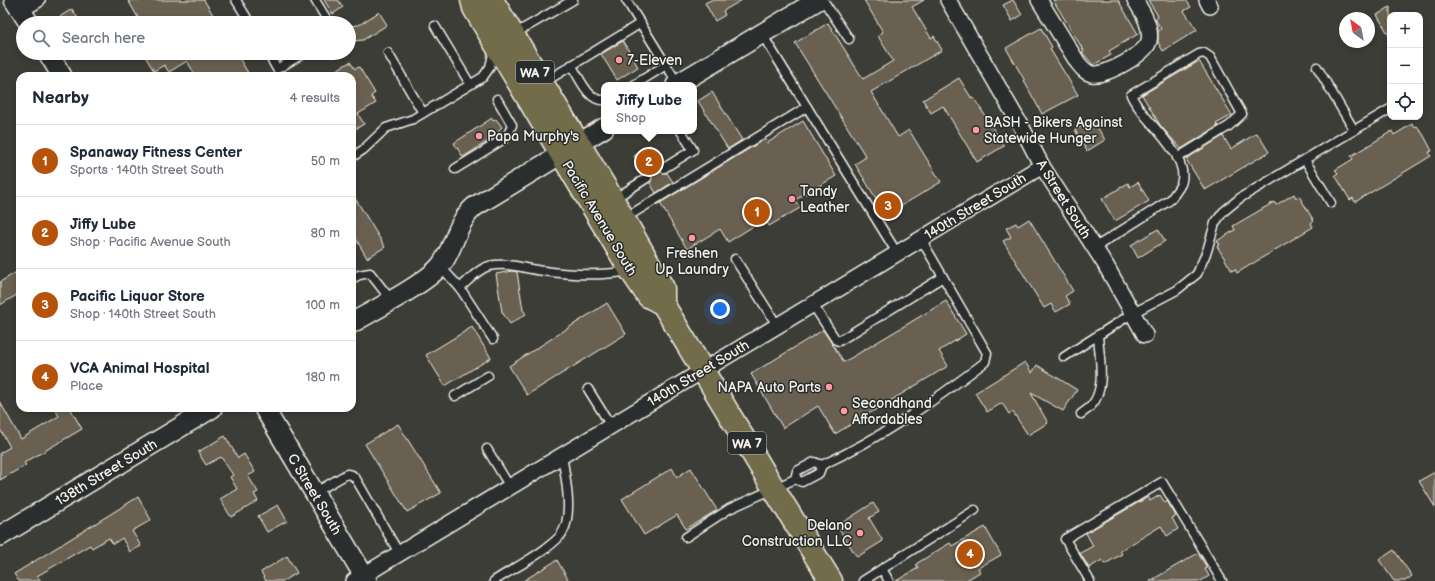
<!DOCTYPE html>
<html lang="en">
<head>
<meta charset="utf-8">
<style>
	:root { --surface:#fff; --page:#f6f6f7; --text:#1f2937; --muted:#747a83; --line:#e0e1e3; --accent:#b45309 }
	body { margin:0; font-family:"Balsamiq Sans",sans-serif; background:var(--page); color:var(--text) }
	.controls { position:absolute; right:12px; top:12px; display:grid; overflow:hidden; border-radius:8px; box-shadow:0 2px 6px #0003 }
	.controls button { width:36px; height:36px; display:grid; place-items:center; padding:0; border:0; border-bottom:1px solid var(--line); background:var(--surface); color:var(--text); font:20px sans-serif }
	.compass { position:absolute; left:1339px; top:12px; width:36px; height:36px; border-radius:50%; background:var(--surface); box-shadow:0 2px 6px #0003; rotate:328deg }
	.you { position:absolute; left:720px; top:309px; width:14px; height:14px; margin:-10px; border:3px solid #fff; border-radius:50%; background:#1a73e8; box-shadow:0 0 0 6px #1a73e833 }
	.badge { display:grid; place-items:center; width:26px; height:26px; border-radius:50%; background:var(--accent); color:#fff; font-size:13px; font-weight:700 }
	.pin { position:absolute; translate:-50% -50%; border:2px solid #fff; box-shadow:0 1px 4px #0006 }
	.popup { position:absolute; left:601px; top:82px; width:96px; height:52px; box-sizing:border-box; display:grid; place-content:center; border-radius:8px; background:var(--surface); filter:drop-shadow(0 1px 3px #0005); font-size:13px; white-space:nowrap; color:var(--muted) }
	.popup b { font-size:15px; color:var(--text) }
	.popup::after { content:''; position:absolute; left:50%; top:100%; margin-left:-8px; border:8px solid transparent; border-top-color:var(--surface) }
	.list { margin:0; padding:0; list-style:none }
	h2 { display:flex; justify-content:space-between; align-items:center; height:52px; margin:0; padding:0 16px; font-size:17px }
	h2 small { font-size:13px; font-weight:400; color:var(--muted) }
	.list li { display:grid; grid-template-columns:26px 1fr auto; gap:12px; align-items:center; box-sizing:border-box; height:72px; padding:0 16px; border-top:1px solid var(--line) }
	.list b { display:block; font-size:15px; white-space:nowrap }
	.list p { margin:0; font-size:13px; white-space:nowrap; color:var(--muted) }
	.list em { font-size:13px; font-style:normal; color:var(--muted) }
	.icon { flex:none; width:22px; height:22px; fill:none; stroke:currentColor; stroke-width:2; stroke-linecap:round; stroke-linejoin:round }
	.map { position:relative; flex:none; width:1435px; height:581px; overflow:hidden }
	.search { position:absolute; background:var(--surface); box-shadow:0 2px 6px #0003; left:16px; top:16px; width:340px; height:44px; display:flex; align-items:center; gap:10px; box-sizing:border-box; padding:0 14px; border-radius:22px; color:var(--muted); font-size:15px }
	.panel { position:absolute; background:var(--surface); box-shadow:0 2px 6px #0003; left:16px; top:72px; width:340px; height:340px; border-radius:12px }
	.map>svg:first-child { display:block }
	.building { fill:#696151; stroke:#f4f1e8 }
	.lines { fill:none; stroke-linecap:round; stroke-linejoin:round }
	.service-casing { stroke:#f4f1e8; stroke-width:11 }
	.minor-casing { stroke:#f4f1e8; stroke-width:18 }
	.tertiary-casing { stroke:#f4f1e8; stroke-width:22 }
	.primary-casing { stroke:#f4f1e8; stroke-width:25 }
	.service { stroke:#2a2d2e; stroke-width:8 }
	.minor { stroke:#2a2d2e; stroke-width:15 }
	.tertiary { stroke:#2a2d2e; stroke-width:19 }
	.primary { stroke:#726c4b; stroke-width:22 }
	.poi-dot { fill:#ff9aa2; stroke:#2a2d2e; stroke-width:1.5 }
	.labels { text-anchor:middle; stroke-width:3; stroke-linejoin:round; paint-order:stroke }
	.shield { fill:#2a2d2e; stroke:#b7b6b0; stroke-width:1 }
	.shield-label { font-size:13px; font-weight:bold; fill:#f4f1e8 }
	.poi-label { font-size:14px; fill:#f4f1e8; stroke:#2a2d2e; text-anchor:start }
	.street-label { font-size:14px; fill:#f4f1e8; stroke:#2a2d2e }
</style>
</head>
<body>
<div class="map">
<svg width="1435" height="581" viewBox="0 0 1435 581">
	<rect width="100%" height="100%" fill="#3d3d38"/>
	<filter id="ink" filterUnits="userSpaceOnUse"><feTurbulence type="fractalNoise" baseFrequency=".025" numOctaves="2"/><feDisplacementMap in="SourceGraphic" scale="8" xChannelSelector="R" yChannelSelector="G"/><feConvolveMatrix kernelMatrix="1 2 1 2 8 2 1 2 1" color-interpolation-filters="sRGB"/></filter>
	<g filter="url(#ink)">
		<g class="building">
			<polygon points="128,0 204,0 218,23 141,23"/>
			<polygon points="324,0 338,0 343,7 333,14"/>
			<polygon points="711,0 742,0 723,11 725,15 715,21 705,3"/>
			<polygon points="864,0 924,0 912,7 931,38 934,36 942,50 871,92 898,137 909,130 941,182 886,215 855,164 866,157 795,43 828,23 863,79 893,61 878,36 883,32"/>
			<polygon points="1013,0 1022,15 1012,21 1003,5"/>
			<polygon points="1053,0 1118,0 1138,34 1109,51 1111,55 1093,65 1082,52 1084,51"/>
			<polygon points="1148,0 1186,0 1191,7 1184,11 1197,30 1163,51 1158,42 1158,31 1161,29 1155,19 1158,16"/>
			<polygon points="1390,7 1390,37 1377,15"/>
			<polygon points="72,9 81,23 50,23"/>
			<polygon points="379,12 387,25 363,40 351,41 349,26 359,25"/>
			<polygon points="1041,28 1052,47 1050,49 1078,95 1042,114 1024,81 1025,81 1006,48"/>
			<polygon points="623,41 638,67 617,80 601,54"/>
			<polygon points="143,53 236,53 250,76 196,76 187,61 169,72 164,65 154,71"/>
			<polygon points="1199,61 1232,115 1216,124 1218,126 1181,149 1160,125 1142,95"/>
			<polygon points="350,62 355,69 359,67 375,93 371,96 376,103 358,114 364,124 352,131 352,76 326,76"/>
			<polygon points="959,78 972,99 974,98 1004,146 977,162 943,106 931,113 923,100"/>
			<polygon points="712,92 742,140 728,149 698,101"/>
			<polygon points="492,118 493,121 496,119 502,127 499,130 501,133 463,157 454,143"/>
			<polygon points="1093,120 1105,140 1087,151 1075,130"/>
			<polygon points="803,121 836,176 795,200 800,208 769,226 765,219 728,242 720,229 687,249 660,203 765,139 767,143"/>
			<polygon points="1412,124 1414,127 1417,126 1423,134 1432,151 1429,152 1431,156 1355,202 1353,198 1350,200 1335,175 1338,173 1335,170 1353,159 1351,156 1392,131 1394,135"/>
			<polygon points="1257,133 1269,152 1205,190 1186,159 1223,136 1231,149"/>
			<polygon points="650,145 661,163 659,171 662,173 667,173 673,182 656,193 650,183 652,175 649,173 644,173 634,156"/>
			<polygon points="1138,182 1149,201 1115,221 1102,199 1128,183 1130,187"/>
			<polygon points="352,193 385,247 367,258 352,232"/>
			<polygon points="1294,194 1296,198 1299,196 1314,221 1311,223 1313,227 1237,273 1235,269 1232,271 1217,246 1220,244 1217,241 1235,230 1233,226 1274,202 1276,205"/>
			<polygon points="1029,219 1073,291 1065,296 1070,304 1056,312 1051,304 1044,308 1003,241 1011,237 1006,228 1016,223 1018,226"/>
			<polygon points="1158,229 1165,241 1138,258 1131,245"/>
			<polygon points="20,270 20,293 0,305 0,282"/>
			<polygon points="512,271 517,272 523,310 526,314 510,324 502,312 496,274"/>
			<polygon points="946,301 966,334 939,351 948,366 835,434 818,406 783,428 751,374 823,330 844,362"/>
			<polygon points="607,303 626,334 527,395 509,366"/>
			<polygon points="472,327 491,358 445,386 426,355"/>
			<polygon points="1025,362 1032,373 1037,365 1077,390 1063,411 1031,393 1048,423 1028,435 1013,412 1009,414 1002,403 987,412 975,393"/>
			<polygon points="0,402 21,439 59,416 54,408 70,408 82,429 24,463 26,465 0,480 0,453 10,447 0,429"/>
			<polygon points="398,424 441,493 407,512 365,444"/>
			<polygon points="225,436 238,458 244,454 255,472 248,476 258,492 254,494 258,501 231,517 220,499 237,489 230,477 233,475 221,457 206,465 198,452"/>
			<polygon points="672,468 677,477 691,468 717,510 686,529 677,515 644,535 622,499"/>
			<polygon points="1435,472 1435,507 1419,481"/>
			<polygon points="1160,495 1165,503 1167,501 1176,516 1172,518 1178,529 1167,536 1161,526 1120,551 1122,554 1105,564 1102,560 1089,568 1080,553 1093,546 1086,533 1148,497 1150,501"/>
			<polygon points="138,497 151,520 132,531 141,546 130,552 122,538 113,544 109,538 92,548 90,545 37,576 41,581 19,581 14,574"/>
			<polygon points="873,503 879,512 869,518 883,541 857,557 837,526"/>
			<polygon points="278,505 287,521 267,532 258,516"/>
			<polygon points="985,527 1001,555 978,568 980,572 965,581 896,581 918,568 916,564 940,549 950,543 952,546"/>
			<polygon points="1394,550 1412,576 1405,581 1394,581 1379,560"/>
			<polygon points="1198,553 1207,568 1205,569 1209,576 1201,581 1150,581"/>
			<polygon points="287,556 297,573 283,581 266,581 261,572"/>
			<polygon points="557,560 569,581 523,581"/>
		</g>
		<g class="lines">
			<g class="service-casing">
				<g id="service">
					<polyline points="236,0 250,23"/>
					<polyline points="315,0 329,23"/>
					<polyline points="626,0 678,84"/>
					<polyline points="823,0 849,39"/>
					<polyline points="435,26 470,84"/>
					<polyline points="514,34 573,0"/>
					<polyline points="762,34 897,253"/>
					<polyline points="268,53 277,69 304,53"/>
					<polyline points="388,53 423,113"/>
					<path d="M571,65c8,11 17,37 33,35"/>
					<polyline points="1317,67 1354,130"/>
					<polyline points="543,83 641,23"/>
					<polyline points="634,85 666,65"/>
					<polyline points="352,157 363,150 386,128 413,119 483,77 490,67 494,50"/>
					<polyline points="1305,160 1331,203"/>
					<polyline points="664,168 693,150 681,131"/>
					<polyline points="455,169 507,137 512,125 497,99"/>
					<polyline points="614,199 647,178"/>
					<polyline points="625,218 807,107"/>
					<path d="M1094,248l76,-48c4,-5 8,-10 11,-16 11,-29 -40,-64 -50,-89l68,-41 5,-1 6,4 32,57 -13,12 -52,32"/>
					<polyline points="735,259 777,325"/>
					<polyline points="440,266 460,288 493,339"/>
					<polyline points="352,279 359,275 370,273 391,300"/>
					<path d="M460,288c8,-7 18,-19 29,-22 19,-4 36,3 55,5 28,4 56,5 85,0"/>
					<polyline points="813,305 836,340 839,341 943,277"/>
					<polyline points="1064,357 1133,313 1177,290 1197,274 1207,251 1215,223 1223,212 1240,198 1390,109"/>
					<polyline points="588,389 611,426"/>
					<polyline points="455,396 488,376"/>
					<path d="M1081,414c3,-3 8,-5 10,-8 16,-17 8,-50 7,-71"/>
					<polyline points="487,449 510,487"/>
					<polygon points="814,462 822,465 819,473 802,482 795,479 797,471"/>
					<path d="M822,465c59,-27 112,-64 163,-103l2,-9 -66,-114"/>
					<polyline points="314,493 347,474 352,475 356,479 399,553"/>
					<polyline points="686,537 729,509 795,479"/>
					<polyline points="882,569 889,581"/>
					<path d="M494,581c18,-12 52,-29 66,-45 15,-18 5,-60 2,-81"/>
					<polyline points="863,581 975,510"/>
					<polyline points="1090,581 1065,539 1162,482 1222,581"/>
				</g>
			</g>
			<g class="minor-casing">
				<g id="minor">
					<polyline points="948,0 1021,126 1042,166 1105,264 1145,335"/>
					<path d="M1039,0l39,63c4,5 8,10 14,11 14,2 54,-20 57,-33 3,-14 -7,-30 -14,-41"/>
					<polyline points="1207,0 1210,6"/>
					<polyline points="20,10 37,0"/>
					<polyline points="354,581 1042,166"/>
				</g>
			</g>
			<g class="tertiary-casing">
				<g id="tertiary">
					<polyline points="14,0 29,23"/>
					<polyline points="48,53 62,76"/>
					<polyline points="676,85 818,0"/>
					<path d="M352,323c22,-13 75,-40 89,-58 14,-18 15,-42 33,-58l130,-79"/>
					<polyline points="264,408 367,581"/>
					<polyline points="0,536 212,408"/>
				</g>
			</g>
			<g class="primary-casing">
				<g id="primary">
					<polyline points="472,0 474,8 631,271 648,296 663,304"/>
					<polyline points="492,0 613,200 663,288 663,304 774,489 831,581"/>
				</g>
			</g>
			<use href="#service" class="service"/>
			<use href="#minor" class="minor"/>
			<use href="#tertiary" class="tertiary"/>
			<use href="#primary" class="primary"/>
		</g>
	</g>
	<g class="poi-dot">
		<circle cx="619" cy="60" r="4"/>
		<circle cx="976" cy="130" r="4"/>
		<circle cx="479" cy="136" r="4"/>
		<circle cx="792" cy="199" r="4"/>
		<circle cx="692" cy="238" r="4"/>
		<circle cx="829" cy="387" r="4"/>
		<circle cx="844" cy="411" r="4"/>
		<circle cx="860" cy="533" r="4"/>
	</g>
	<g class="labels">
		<g class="shield">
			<rect x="516" y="61" width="38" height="22" rx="3"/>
			<rect x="728" y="432" width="38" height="22" rx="3"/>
		</g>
		<g class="shield-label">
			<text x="535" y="77">WA 7</text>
			<text x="747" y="448">WA 7</text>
		</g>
		<g class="poi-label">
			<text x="627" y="65">7-Eleven</text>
			<text x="984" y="127">BASH - Bikers Against<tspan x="984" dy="16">Statewide Hunger</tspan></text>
			<text x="487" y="141">Papa Murphy's</text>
			<text x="800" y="196">Tandy<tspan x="800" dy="16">Leather</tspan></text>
			<text x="692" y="258" text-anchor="middle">Freshen<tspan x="692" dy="16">Up Laundry</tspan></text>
			<text x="821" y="392" text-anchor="end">NAPA Auto Parts</text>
			<text x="852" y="408">Secondhand<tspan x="852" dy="16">Affordables</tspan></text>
			<text x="852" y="530" text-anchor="end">Delano<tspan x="852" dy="16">Construction LLC</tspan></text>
		</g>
		<g class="street-label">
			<text transform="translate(1064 199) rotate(58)" y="5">A Street South</text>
			<text transform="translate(975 206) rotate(-31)" y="5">140th Street South</text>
			<text transform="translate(600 218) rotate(59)" y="5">Pacific Avenue South</text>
			<text transform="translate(698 373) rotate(-31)" y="5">140th Street South</text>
			<text transform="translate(106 472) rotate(-31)" y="5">138th Street South</text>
			<text transform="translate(315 494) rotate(59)" y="5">C Street South</text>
		</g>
	</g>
</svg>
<div class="controls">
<button>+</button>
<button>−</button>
<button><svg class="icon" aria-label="locate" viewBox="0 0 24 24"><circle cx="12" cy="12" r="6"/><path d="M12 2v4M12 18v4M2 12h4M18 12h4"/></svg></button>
</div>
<svg class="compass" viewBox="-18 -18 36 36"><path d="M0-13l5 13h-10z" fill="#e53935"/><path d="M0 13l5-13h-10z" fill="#747a83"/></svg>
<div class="you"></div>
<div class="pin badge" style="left:757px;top:212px">1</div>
<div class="pin badge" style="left:649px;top:162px">2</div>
<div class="popup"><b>Jiffy Lube</b>Shop</div>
<div class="pin badge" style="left:888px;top:206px">3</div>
<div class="pin badge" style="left:970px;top:554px">4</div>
<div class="search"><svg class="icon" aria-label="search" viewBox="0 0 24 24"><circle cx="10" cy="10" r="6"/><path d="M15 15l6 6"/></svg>Search here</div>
<section class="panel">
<h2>Nearby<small>4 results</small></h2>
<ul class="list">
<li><span class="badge">1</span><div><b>Spanaway Fitness Center</b><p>Sports · 140th Street South</p></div><em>50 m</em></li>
<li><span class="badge">2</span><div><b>Jiffy Lube</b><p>Shop · Pacific Avenue South</p></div><em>80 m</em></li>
<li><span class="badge">3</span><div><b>Pacific Liquor Store</b><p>Shop · 140th Street South</p></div><em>100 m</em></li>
<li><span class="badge">4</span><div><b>VCA Animal Hospital</b><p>Place</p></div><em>180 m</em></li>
</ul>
</section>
</div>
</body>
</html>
